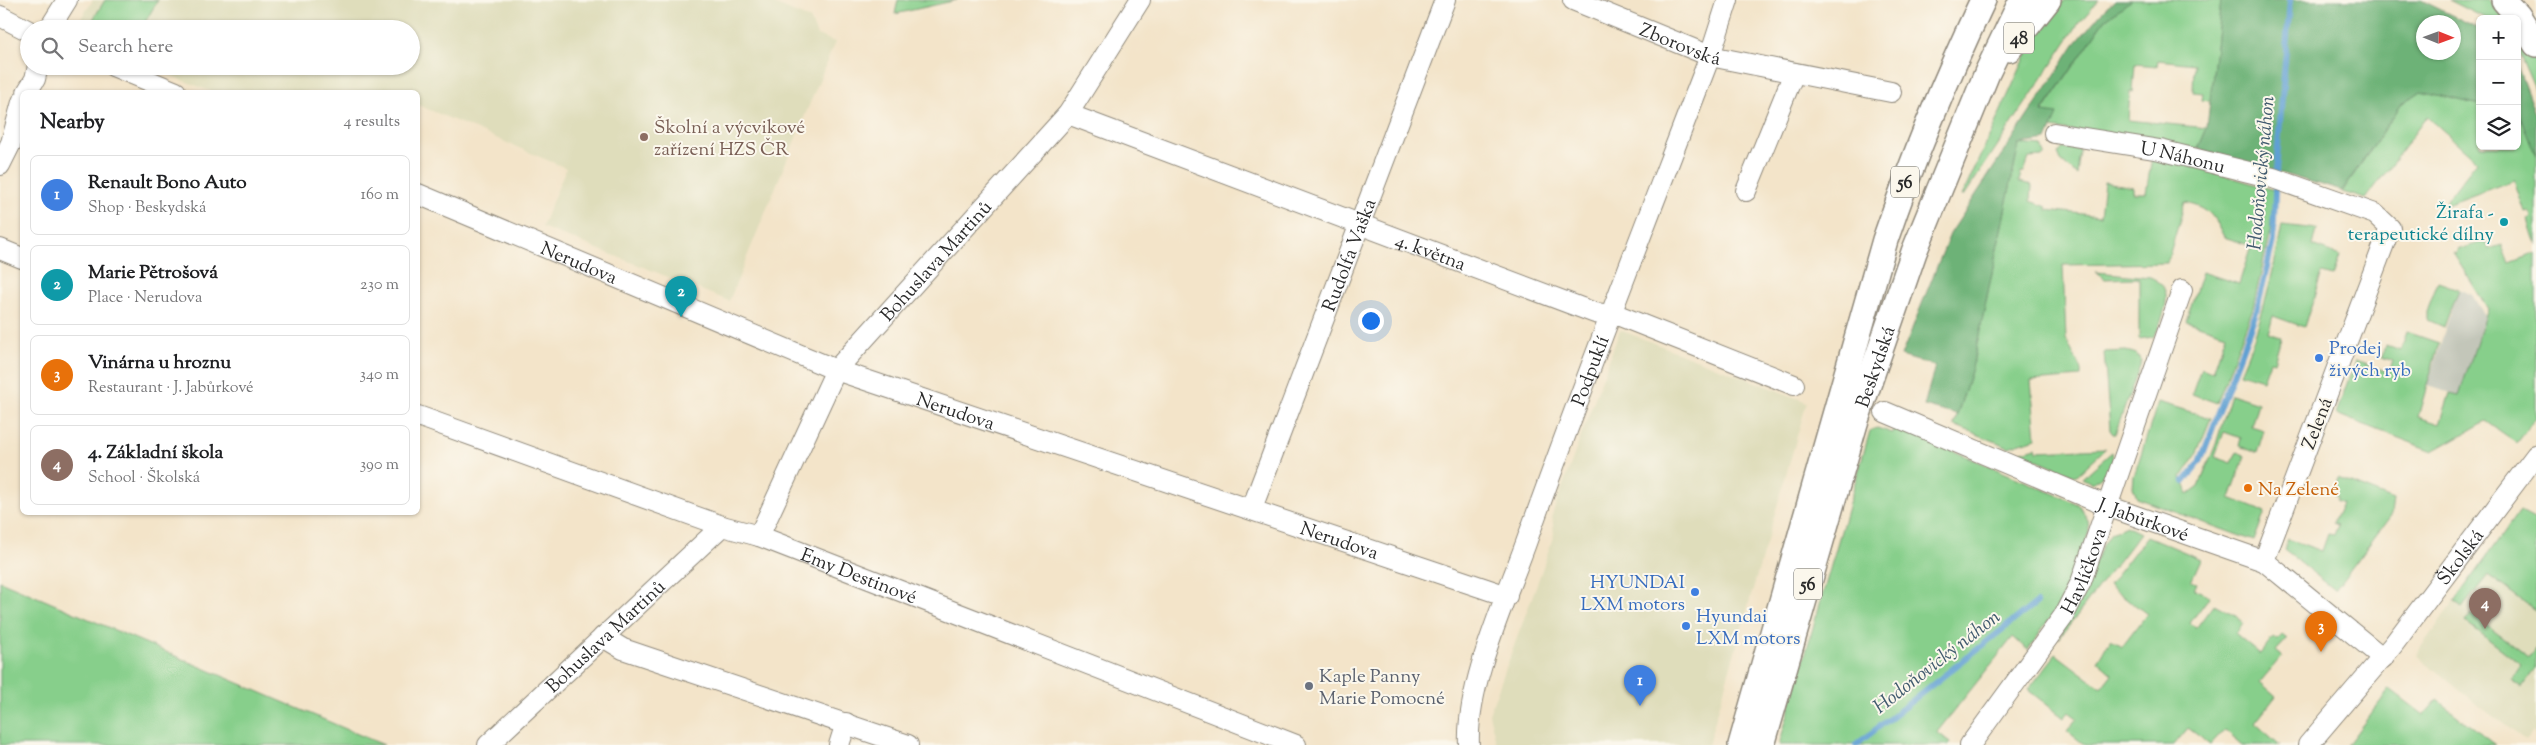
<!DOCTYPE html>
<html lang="en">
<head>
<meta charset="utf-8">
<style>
	:root { --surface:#fff; --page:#f2f2f2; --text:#202124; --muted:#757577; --line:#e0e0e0; --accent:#1f6fb2 }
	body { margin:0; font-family:"Sorts Mill Goudy",serif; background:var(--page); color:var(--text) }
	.controls { position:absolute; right:15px; top:15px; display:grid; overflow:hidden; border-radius:8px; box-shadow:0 1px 4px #0004 }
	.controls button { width:45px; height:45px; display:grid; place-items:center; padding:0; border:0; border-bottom:1px solid var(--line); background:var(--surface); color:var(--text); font:25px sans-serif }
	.compass { position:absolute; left:2416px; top:15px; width:45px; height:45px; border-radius:50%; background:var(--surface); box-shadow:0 1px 4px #0004; rotate:91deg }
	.you { position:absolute; left:1370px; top:320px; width:18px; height:18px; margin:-12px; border:4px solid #fff; border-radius:50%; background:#1a73e8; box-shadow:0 0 0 8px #1a73e833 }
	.badge { display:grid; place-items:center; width:32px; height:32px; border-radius:50%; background:var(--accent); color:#fff; font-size:16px; font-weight:700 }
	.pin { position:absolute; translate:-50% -41px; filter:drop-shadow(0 1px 2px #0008) }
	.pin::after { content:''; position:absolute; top:26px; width:18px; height:15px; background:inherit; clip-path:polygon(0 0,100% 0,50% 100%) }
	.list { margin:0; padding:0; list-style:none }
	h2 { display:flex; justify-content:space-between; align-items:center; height:65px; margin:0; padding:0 20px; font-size:21px }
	h2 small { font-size:16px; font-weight:400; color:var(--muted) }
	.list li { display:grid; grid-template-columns:32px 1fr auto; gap:15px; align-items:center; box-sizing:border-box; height:80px; margin:0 10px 10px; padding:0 10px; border:1px solid var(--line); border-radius:8px }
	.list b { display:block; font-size:19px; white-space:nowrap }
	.list p { margin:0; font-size:16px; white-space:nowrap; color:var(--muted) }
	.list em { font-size:16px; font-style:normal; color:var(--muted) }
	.icon { flex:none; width:28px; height:28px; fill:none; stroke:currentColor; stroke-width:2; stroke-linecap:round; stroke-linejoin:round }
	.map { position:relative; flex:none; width:2536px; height:745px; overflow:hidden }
	.search { position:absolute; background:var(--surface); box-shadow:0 1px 4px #0004; left:20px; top:20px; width:400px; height:55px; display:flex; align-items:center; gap:12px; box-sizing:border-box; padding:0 18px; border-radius:28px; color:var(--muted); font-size:19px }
	.panel { position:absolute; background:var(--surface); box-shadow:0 1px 4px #0004; left:20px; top:90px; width:400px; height:425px; border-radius:8px }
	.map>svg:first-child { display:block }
	.built { fill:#dfddbb }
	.industrial { fill:#c3c6b9 }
	.green { fill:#87cf8b; stroke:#597d5b }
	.forest { fill:#6db277; stroke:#4c6e51; fill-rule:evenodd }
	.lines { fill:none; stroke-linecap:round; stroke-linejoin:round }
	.stream { stroke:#60a0d3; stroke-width:6 }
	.minor-casing { stroke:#8f887a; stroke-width:22 }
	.major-casing { stroke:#8f887a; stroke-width:28 }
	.minor { stroke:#fff; stroke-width:20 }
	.major { stroke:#fff; stroke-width:25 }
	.education-dot { fill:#8d6e63; stroke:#fbf7ec; stroke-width:2 }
	.culture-dot { fill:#0f9aa8; stroke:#fbf7ec; stroke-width:2 }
	.shop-dot { fill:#3f7fe0; stroke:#fbf7ec; stroke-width:2 }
	.food-dot { fill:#e8710a; stroke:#fbf7ec; stroke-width:2 }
	.worship-dot { fill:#6b7280; stroke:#fbf7ec; stroke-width:2 }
	.labels { text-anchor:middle; stroke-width:4; stroke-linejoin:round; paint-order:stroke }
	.shield { fill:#fbf7ec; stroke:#696865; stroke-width:1 }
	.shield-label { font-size:18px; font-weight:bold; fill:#2b2b2b }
	.street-label { font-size:19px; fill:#2b2b2b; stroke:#fbf7ec }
	.education-label { font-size:19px; fill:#785e54; stroke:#fbf7ec; text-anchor:start }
	.culture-label { font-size:19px; fill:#0d838f; stroke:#fbf7ec; text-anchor:end }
	.shop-label { font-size:19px; fill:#366cbe; stroke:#fbf7ec; text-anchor:start }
	.food-label { font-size:19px; fill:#c56008; stroke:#fbf7ec; text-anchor:start }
	.worship-label { font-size:19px; fill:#5b616d; stroke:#fbf7ec; text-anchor:start }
	.water-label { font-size:20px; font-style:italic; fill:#405a6e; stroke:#fbf7ec }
</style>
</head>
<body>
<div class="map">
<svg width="2536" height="745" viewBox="0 0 2536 745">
	<rect width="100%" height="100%" fill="#fbf7ec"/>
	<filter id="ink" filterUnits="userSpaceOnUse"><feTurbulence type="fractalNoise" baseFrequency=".02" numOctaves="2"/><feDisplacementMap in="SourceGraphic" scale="10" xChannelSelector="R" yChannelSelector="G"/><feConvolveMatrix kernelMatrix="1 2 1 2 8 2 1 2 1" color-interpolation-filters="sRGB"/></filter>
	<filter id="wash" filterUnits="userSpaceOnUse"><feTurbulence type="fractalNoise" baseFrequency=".0096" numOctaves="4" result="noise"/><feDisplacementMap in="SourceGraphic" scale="20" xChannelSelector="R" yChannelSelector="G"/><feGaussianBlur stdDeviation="1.12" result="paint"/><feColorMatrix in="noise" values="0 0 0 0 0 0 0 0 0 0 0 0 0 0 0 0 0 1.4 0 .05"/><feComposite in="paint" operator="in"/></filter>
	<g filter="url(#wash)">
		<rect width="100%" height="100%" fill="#f3e4c9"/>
		<g class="built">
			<polygon points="93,0 764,0 810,19 817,35 835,42 729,301 542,227 566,168 418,105 418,92 212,92 147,66 411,66 411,29 79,29 79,21"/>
			<polygon points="1620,330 1807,402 1708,745 1497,745 1489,714 1542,570 1554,534 1552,515"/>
			<polygon points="2510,524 2536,544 2536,735 2532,731 2525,740 2470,699 2416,654"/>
		</g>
		<polygon class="industrial" points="2458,289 2472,295 2485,316 2459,395 2427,386"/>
		<g class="green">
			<polygon points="105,0 158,0 141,29 93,29 89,26"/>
			<polygon points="898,0 957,0 895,14"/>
			<polygon points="2065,0 2099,0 2079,23 1964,196 1962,196 2030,47 2041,28"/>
			<polygon points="2131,0 2221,0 2210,101 2202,100 2203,93 2193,92 2194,64 2158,60 2157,66 2135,64 2133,92 2130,92 2128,120 2207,128 2198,149 2051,128 2042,113 2105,20"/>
			<polygon points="2449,0 2488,0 2507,19 2487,19"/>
			<polygon points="2523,40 2536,65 2536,92 2517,48 2517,42"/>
			<polygon points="2421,91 2480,105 2480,146 2517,146 2518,109 2536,156 2536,245 2528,220 2531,218 2529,211 2525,212 2514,180 2441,207 2477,161 2427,116 2366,199 2342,192 2401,105"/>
			<path d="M2019,144l23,2 3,8 -3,3 -13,1 -5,14h-3l-2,10 13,3 -1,16 16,6v3l53,6 4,-34 29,5v6h13l6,-36 41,9 81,24 -4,42 -17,76 -36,95 -25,-9 9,-26 12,4 13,-38 -40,-13 16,-49 37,12 12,-38 -27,-9c-11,-22 -15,-30 -39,-35l-18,61 -104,2 3,74 15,31v7l-50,4 5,57 -27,9 -55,-22 18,-57z"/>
			<polygon points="2063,148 2080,150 2077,175 2061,161 2058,154"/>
			<path d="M2282,225l35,4 -4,17 27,10 -7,20 -11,-3 -18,54 -31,-11 -5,17 13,4 -7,25 -4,-1 -7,19 -23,-7c21,-47 33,-98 42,-148z"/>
			<polygon points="2486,241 2489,249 2502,245 2509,263 2536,253 2536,418 2517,443 2486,421 2433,451 2336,414 2355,361 2389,372 2393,361 2382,357 2385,345 2400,351 2407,332 2439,343 2418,417 2440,424 2450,393 2459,395 2488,309 2453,253 2456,254 2457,250"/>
			<path d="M2096,272l54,5c20,8 18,24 12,41 -3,7 -4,14 -9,19l-14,2v-61l-34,1z"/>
			<polygon points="2438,282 2458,289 2444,327 2428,320 2428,308"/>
			<polygon points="2126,351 2134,353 2142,360 2115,434 2113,434 2110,430 2104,352"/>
			<polygon points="2231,394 2258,403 2251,426 2264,430 2257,453 2239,446 2241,438 2224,432 2215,457 2232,463 2237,452 2245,456 2230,498 2265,512 2254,541 2137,498 2133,487 2134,476 2158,402 2211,418 2195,457 2182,477 2188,494 2199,486 2216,444"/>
			<polygon points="1895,426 2078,504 2088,520 2089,531 2077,566 2059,605 2028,650 2013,637 1937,732 1950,742 1948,745 1779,745 1870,431 1877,428 1893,433"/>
			<polygon points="2036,447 2037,451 2106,448 2076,476 2019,452"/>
			<path d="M2112,452c4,14 -9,25 -21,31l-9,-5z"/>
			<polygon points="2338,478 2394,500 2392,514 2335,590 2284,550 2288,539 2322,551 2328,534 2334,535 2338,525 2333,523 2342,503 2335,500 2337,497 2333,495"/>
			<polygon points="2519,511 2536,520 2536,611 2488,575 2462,608 2454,602"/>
			<polygon points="2126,526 2140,533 2059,639 2103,545 2111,533"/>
			<polygon points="2147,536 2201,559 2191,581 2197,583 2194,589 2210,596 2190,623 2196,628 2214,604 2237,616 2243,623 2235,633 2260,654 2273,637 2277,640 2282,635 2287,639 2276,651 2282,656 2260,682 2276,696 2255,723 2280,745 2243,745 2225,730 2211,745 2188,728 2174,745 2085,745 2067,731 2077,718 2069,712 2064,718 2028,690 2056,654 2101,688 2112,674 2097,661 2111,639 2122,647 2147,614 2109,585"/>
			<polygon points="0,581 367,738 384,745 0,745"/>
			<polygon points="2471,614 2529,657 2536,648 2536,668 2521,688 2511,681 2522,665 2466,622"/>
			<polygon points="2390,689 2424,715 2437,700 2495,745 2347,745"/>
		</g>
		<g class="forest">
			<polygon points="2115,0 2131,0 2105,20 2042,112 2058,114 2047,140 2019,144 1972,368 1957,415 1924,406 1935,366 1901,356 1950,234 2075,44 2101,13"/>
			<path d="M2221,0h200l59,29v76l-59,-14 -20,14 -59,86 -144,-42 9,-21zM2424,22h30v30h-30z"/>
			<polygon points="2517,65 2536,117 2536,156 2517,109"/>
		</g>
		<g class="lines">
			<g class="stream">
				<polyline points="2184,482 2200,462 2257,310 2273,241 2276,171 2290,0"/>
				<polyline points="1856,745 2036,603"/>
			</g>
		</g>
	</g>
	<g filter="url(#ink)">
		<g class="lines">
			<g class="minor-casing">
				<g id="minor">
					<path id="s1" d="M1573,0l137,56 181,36"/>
					<polyline points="0,16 29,31"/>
					<polyline points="49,29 67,0"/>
					<polyline points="113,66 176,92"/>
					<polyline points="27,92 35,79 38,66"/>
					<path id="s2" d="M1068,114l527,199 25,3 174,69"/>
					<path id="s3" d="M2054,133l106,17 113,28 102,36 15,14 -126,333"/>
					<polyline points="0,165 11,143 22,102"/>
					<polyline points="1746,191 1794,73"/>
					<path id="s4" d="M418,194l418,176 671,226"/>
					<polyline points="0,249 22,258"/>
					<path id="s5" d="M1885,412l222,94 157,55 119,97"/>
					<path id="s6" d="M418,416l304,110 37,10 537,209"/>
					<path id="s7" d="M1252,508l193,-508"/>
					<path id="s8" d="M759,536l77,-166 232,-256 72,-114"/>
					<polyline points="603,637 623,649 908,745"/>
					<path id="s9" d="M488,745l234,-219"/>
					<polyline points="839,745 846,723"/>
					<path id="s10" d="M1469,745c-3,-60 36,-144 57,-202 58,-163 122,-325 184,-487l18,-56"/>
					<path id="s11" d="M1970,745l93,-128 18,-35 101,-292"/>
					<path id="s12" d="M2308,745l85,-100 143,-190"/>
				</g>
			</g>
			<g class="major-casing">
				<g id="major">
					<polyline points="2504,0 2518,16 2536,44"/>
					<polyline points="2009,49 2048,0"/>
					<path d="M1741,745l144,-505c28,-82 61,-162 98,-240"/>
					<path id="s13" d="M1762,745l93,-322 59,-171 73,-179 35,-73"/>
				</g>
			</g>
			<use href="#minor" class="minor"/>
			<use href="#major" class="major"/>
		</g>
	</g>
	<circle class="education-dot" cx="644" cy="137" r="5"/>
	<circle class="culture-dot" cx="2504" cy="222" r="5"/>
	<g class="shop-dot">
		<circle cx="2319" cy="358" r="5"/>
		<circle cx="1695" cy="592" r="5"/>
		<circle cx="1686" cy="626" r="5"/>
	</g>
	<circle class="food-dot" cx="2248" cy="488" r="5"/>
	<circle class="worship-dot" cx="1309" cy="686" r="5"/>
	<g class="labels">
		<g class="shield">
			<rect x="2004" y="22.5" width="30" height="31" rx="4"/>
			<rect x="1891" y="166.5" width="28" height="31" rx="4"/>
			<rect x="1794" y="568.5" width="28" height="31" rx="4"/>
		</g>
		<g class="shield-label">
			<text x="2019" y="44">48</text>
			<text x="1905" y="188">56</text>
			<text x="1808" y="590">56</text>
		</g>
		<g class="street-label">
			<text dy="7" stroke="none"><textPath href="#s1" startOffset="116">Zborovská</textPath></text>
			<text dy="7" stroke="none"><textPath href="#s3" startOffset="131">U Náhonu</textPath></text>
			<text dy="7" stroke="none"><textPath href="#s2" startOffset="388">4. května</textPath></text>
			<text dy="7" stroke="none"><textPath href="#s7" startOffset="271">Rudolfa Vaška</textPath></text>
			<text dy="7" stroke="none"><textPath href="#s8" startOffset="331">Bohuslava Martinů</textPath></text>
			<text dy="7" stroke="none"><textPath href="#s4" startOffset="175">Nerudova</textPath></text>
			<text dy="7" stroke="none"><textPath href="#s13" startOffset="395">Beskydská</textPath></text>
			<text dy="7" stroke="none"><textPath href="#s10" startOffset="395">Podpuklí</textPath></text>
			<text dy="7" stroke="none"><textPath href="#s4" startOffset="580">Nerudova</textPath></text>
			<text transform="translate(2316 423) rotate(-69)" y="7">Zelená</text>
			<text dy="7" stroke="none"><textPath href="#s5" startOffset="280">J. Jabůrkové</textPath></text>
			<text dy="7" stroke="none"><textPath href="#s4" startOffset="985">Nerudova</textPath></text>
			<text dy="7" stroke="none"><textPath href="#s12" startOffset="242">Školská</textPath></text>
			<text dy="7" stroke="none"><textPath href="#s11" startOffset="209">Havlíčkova</textPath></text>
			<text dy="7" stroke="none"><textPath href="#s6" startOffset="469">Emy Destinové</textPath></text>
			<text dy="7" stroke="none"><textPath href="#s9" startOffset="160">Bohuslava Martinů</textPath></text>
		</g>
		<g class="education-label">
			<text x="654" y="133">Školní a výcvikové<tspan x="654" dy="22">zařízení HZS ČR</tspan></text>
		</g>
		<g class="culture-label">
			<text x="2494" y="218">Žirafa -<tspan x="2494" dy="22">terapeutické dílny</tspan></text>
		</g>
		<g class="shop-label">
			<text x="2329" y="354">Prodej<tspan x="2329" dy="22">živých ryb</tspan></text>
			<text x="1685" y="588" text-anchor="end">HYUNDAI<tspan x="1685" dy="22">LXM motors</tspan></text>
			<text x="1696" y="622">Hyundai<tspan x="1696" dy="22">LXM motors</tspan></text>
		</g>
		<g class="food-label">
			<text x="2258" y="495">Na Zelené</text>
		</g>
		<g class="worship-label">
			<text x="1319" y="682">Kaple Panny<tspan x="1319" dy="22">Marie Pomocné</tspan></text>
		</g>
		<g class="water-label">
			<text transform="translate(2260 173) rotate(-85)" y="7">Hodoňovický náhon</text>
			<text transform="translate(1936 661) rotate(-38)" y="7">Hodoňovický náhon</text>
		</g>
	</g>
</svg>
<div class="controls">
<button>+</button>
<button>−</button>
<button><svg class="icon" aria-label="layers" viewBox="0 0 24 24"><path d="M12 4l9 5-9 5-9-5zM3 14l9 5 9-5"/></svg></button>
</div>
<svg class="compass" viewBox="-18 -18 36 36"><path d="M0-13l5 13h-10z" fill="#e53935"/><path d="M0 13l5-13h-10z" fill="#757577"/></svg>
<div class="you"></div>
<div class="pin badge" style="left:1640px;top:706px;background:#3f7fe0">1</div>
<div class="pin badge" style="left:681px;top:317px;background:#0f9aa8">2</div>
<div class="pin badge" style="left:2321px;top:652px;background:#e8710a">3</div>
<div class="pin badge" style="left:2485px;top:629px;background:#8d6e63">4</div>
<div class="search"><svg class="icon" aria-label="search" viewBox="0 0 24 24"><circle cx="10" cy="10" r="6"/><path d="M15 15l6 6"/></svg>Search here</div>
<section class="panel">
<h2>Nearby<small>4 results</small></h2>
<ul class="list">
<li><span class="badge" style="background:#3f7fe0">1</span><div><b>Renault Bono Auto</b><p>Shop · Beskydská</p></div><em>160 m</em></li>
<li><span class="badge" style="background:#0f9aa8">2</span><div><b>Marie Pětrošová</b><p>Place · Nerudova</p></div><em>230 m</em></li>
<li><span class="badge" style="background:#e8710a">3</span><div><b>Vinárna u hroznu</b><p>Restaurant · J. Jabůrkové</p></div><em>340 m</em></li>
<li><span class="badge" style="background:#8d6e63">4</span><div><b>4. Základní škola</b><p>School · Školská</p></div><em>390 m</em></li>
</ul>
</section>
</div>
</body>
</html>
